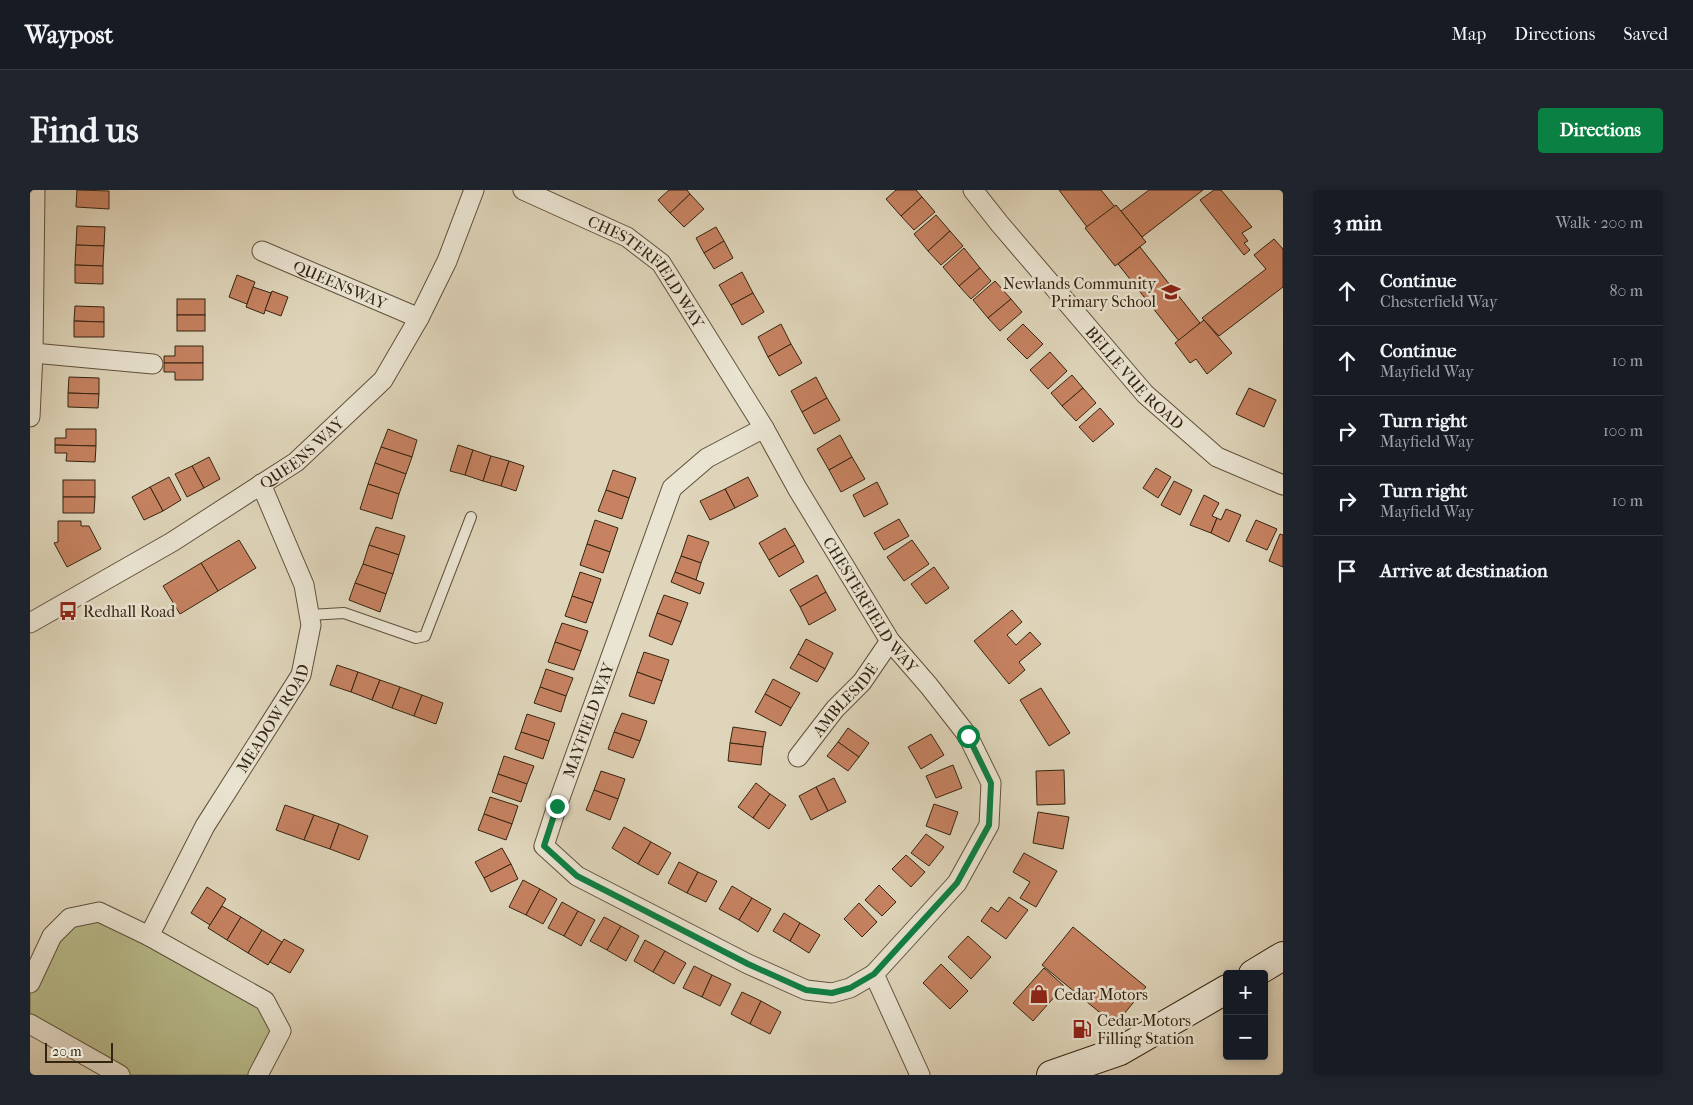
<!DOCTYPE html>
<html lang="en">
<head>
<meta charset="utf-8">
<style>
	:root { --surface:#171b24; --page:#20242c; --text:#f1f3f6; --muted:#9ea1a6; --line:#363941; --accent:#0b8043 }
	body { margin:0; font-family:"IM FELL French Canon",serif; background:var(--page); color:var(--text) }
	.controls { position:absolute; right:15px; bottom:15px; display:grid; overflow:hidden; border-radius:5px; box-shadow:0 2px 12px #0003 }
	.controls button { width:45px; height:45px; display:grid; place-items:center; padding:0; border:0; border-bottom:1px solid var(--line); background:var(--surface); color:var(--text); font:25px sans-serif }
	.scale { position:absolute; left:15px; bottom:12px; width:68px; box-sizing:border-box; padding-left:5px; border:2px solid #342511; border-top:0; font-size:14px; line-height:18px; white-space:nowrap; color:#342511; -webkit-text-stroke:4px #eae4d2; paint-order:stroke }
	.stop { position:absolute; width:15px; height:15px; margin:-11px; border:4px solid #0b8043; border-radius:50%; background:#fff }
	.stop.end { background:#0b8043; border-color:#fff; box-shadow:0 1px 5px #0008 }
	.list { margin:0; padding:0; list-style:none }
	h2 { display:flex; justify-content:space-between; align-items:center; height:65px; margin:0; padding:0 20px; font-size:21px }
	h2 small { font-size:16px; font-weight:400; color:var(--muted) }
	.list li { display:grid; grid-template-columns:32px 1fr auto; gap:15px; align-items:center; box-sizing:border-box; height:70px; padding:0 20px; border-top:1px solid var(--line) }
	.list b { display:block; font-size:19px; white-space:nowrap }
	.list p { margin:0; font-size:16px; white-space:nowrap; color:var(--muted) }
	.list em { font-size:16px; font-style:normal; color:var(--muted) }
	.icon { flex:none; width:28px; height:28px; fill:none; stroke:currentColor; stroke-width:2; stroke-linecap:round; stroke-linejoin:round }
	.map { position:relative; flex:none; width:1253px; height:885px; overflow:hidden; border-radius:5px }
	header { display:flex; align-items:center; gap:30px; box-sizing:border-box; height:70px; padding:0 25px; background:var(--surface); border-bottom:1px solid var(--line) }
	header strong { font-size:24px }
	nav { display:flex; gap:28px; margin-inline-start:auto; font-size:18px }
	.intro { display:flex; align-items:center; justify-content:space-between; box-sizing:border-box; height:120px; padding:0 30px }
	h1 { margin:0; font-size:35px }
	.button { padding:12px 22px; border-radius:5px; background:var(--accent); color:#fff; font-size:18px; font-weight:700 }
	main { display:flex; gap:30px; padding:0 30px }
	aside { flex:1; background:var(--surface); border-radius:5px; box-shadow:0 2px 12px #0003 }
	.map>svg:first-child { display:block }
	.green { fill:#b8bb8b; stroke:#76704e }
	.building { fill:#c68261; stroke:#342511 }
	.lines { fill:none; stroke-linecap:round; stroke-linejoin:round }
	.lane-casing { stroke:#5f513b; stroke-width:12 }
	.street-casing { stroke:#5f513b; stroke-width:21 }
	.secondary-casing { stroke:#342511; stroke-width:30 }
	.lane { stroke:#eae4d2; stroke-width:10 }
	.street { stroke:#eae4d2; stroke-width:19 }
	.secondary { stroke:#eae4d2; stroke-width:28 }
	.route { stroke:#0b8043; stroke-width:6 }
	.labels { text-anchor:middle; stroke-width:5; stroke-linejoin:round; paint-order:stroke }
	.street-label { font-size:16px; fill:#342511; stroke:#eae4d2 }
	.poi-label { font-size:16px; fill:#342511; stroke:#eae4d2; text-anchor:start }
</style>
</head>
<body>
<header>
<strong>Waypost</strong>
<nav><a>Map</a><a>Directions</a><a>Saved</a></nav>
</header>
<div class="intro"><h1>Find us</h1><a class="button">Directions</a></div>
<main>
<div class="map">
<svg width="1253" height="885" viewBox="0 0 1253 885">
	<rect width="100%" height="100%" fill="#dfd5ba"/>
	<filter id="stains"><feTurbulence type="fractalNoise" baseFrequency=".004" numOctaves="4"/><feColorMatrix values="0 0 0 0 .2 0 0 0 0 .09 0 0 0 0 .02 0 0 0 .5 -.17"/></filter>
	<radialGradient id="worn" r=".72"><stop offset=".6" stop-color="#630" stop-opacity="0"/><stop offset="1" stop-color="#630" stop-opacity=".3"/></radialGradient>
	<polygon class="green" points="69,722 235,811 251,841 228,885 94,885 0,833 0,793 22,746"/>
	<g class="building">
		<polygon points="47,0 79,1 79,19 46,17"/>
		<polygon points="639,0 657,0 660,4 640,23 628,10"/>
		<polygon points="866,0 886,0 892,7 871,26 856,9"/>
		<polygon points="1029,0 1071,0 1085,17 1057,37"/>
		<polygon points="1119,0 1173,0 1112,47 1091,21"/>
		<polygon points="1184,0 1191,0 1222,37 1212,43 1218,51 1214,53 1220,60 1214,65 1170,10"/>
		<polygon points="660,4 674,19 654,37 640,23"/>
		<polygon points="892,7 905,22 884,40 871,26"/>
		<polygon points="1086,15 1116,52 1085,76 1055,38"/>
		<polygon points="906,25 920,41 898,61 884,44"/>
		<polygon points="47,36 75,37 74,56 46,55"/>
		<polygon points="686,37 694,51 674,63 666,48"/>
		<polygon points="920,41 933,56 911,75 898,61"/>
		<polygon points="1244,49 1253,59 1253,97 1189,146 1172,128 1236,79 1224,65"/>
		<polygon points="694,51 703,68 684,79 674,63"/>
		<polygon points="46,55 74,56 73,76 45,75"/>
		<polygon points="1110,57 1170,133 1149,151 1088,74"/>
		<polygon points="934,58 950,78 929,96 913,77"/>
		<polygon points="45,75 73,76 73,94 45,93"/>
		<polygon points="950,78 961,91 941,109 929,96"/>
		<polygon points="712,82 723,103 701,115 689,95"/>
		<polygon points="207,85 225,92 217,114 199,107"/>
		<polygon points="965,91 981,109 958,128 943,110"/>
		<polygon points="223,97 241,103 234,124 216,117"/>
		<polygon points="242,101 258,107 251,126 235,120"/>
		<polygon points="723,103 734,122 712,135 701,115"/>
		<rect x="147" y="109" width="28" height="16"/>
		<polygon points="981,109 992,122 970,141 958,128"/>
		<polygon points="45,116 74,117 74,132 44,131"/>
		<rect x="147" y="125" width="28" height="16"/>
		<polygon points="1174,130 1202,163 1177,184 1166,169 1160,173 1145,153"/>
		<polygon points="44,131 74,132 74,147 44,147"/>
		<polygon points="751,134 761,154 738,167 728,147"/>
		<polygon points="993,134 1013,154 997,169 977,149"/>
		<polygon points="761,154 772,173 749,186 738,167"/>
		<polygon points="145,156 173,156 173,173 134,173 134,166 145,166"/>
		<polygon points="1020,162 1037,181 1018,199 1000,180"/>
		<polygon points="134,173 173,173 173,190 145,190 145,182 134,182"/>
		<polygon points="1042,185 1053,198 1032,216 1021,203"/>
		<polygon points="39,187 69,188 69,204 38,203"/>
		<polygon points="786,187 797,208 772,222 761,201"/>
		<polygon points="1053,198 1066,213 1046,231 1032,216"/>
		<polygon points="1219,198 1246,210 1234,237 1206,224"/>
		<polygon points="38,203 69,204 68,218 38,217"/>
		<polygon points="797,208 810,230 784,244 772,222"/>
		<polygon points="1070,218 1084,234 1063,252 1049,237"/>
		<polygon points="36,239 66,239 66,256 25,255 25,248 36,248"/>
		<polygon points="358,239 387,250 382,267 351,257"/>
		<polygon points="810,245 822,267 799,280 787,259"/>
		<polygon points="25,255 66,256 65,272 36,271 37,263 25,263"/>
		<polygon points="428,255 443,260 435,285 420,281"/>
		<polygon points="351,257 382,267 376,284 345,273"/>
		<polygon points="443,260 461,266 453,291 435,285"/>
		<polygon points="461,266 479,271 471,296 453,291"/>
		<polygon points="179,267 190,289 174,298 162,276"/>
		<polygon points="822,267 835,289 811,302 799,280"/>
		<polygon points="479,271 494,276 486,301 471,296"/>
		<polygon points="345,273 376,284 369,304 338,294"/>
		<polygon points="162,276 174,298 157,307 145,284"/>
		<polygon points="1126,278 1141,287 1128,308 1113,298"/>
		<polygon points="583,280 606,288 599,308 576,300"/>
		<polygon points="139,287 151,310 133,321 120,297"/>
		<polygon points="718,287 728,306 705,318 695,299"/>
		<rect x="33" y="290" width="32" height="17"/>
		<polygon points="1144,291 1162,300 1150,325 1131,315"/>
		<polygon points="847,292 858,314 834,327 823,305"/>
		<polygon points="338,294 369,304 362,329 330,319"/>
		<polygon points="120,297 133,321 114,330 102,307"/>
		<polygon points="695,299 705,318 680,330 670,311"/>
		<polygon points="576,300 599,308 592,329 568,321"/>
		<polygon points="1174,305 1189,313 1182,326 1187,328 1181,343 1160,335"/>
		<polygon points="33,307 65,307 64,323 33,323"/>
		<polygon points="1196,319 1211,325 1199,352 1181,343 1187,328 1191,330"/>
		<polygon points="869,329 879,346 854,360 844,343"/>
		<polygon points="565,330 588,338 580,362 557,354"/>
		<polygon points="1226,330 1247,339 1237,360 1216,351"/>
		<polygon points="28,331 51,331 51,336 59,336 71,359 37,377 24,353 28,352"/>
		<polygon points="346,337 375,346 369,365 339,355"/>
		<polygon points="755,338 765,355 739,370 729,353"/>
		<polygon points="1250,344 1253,345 1253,377 1239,371"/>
		<polygon points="658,345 679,352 671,373 651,366"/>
		<polygon points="209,350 226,378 188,401 171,373"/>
		<polygon points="882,350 899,374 874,391 857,367"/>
		<polygon points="557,354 580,362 573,383 550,375"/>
		<polygon points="339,355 369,365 363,384 333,374"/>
		<polygon points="765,355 774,372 749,387 739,370"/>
		<polygon points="651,366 671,373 666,390 645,382"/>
		<polygon points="171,373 188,401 150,424 133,396"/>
		<polygon points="333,374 363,384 356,404 325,393"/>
		<polygon points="904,377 919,398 896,414 881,394"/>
		<polygon points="550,382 571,389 563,413 542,406"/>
		<polygon points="645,382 674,393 670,404 641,392"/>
		<polygon points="787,385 796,402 770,417 760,400"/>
		<polygon points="325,393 356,404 350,422 319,410"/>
		<polygon points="796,402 806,420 779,435 770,417"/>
		<polygon points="634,405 658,413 651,432 627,423"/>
		<polygon points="542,406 563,413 556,433 535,426"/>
		<polygon points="982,420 992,432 977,445 986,455 1000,442 1011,454 989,472 995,480 979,494 944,451"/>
		<polygon points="627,423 651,432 642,455 619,446"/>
		<polygon points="532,433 558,441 551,461 525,452"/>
		<polygon points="776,449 803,463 795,479 768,464"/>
		<polygon points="525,452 551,461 544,480 518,472"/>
		<polygon points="614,462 639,470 632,491 607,482"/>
		<polygon points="768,464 795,479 787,492 760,478"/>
		<polygon points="307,475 328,482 321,502 300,495"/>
		<polygon points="516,479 543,488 536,506 510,497"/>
		<polygon points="328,482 350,490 342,510 321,502"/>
		<polygon points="607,482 632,491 624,514 599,506"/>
		<polygon points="743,489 770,503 761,518 735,504"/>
		<polygon points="350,490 370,497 362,518 342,510"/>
		<polygon points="370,497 392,505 384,526 362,518"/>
		<polygon points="510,497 536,506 531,522 504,513"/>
		<polygon points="1011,498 1040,543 1019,556 990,510"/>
		<polygon points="735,504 761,518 751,536 725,522"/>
		<polygon points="392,505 413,513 406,534 384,526"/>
		<polygon points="592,523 617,531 610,551 584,542"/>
		<polygon points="497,524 525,533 519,551 491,542"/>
		<polygon points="703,537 736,542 733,557 700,553"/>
		<polygon points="818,538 839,553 829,567 808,552"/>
		<polygon points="491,542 519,551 513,569 485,559"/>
		<polygon points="584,542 610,551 603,568 578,559"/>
		<polygon points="901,544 914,565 891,579 878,557"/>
		<polygon points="808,552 829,567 818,581 797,566"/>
		<polygon points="700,553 733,557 731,575 698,571"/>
		<polygon points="474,566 504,576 497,594 468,584"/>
		<polygon points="923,575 932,598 906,608 896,586"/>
		<polygon points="1034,580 1035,614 1007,615 1006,581"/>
		<polygon points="571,581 595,589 588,609 564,600"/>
		<polygon points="468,584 497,594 491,612 462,602"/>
		<polygon points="804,588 816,612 798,621 786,597"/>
		<polygon points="726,593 740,604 723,628 708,617"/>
		<polygon points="786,597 798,621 781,630 769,606"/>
		<polygon points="564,600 588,609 580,630 556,620"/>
		<polygon points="740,604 756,615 739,639 723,628"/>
		<polygon points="460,607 488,616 482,634 454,624"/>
		<polygon points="904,614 928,622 920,645 896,636"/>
		<polygon points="255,615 284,625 274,650 246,640"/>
		<polygon points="1008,622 1039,627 1033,659 1003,653"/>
		<polygon points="454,624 482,634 476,650 448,640"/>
		<polygon points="284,625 309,634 300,659 274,650"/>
		<polygon points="309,634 338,646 329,670 300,659"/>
		<polygon points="594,637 621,652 608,674 582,658"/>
		<polygon points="896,644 914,657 899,676 881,663"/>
		<polygon points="621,652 641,663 628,685 608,674"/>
		<polygon points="472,658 481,674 454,688 445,672"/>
		<polygon points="994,663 1027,681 1006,717 990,708 1000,692 983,682"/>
		<polygon points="876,665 895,682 881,697 862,679"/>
		<polygon points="649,672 668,682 657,703 638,693"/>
		<polygon points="481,674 488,689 461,702 454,688"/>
		<polygon points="668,682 687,691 676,712 657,703"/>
		<polygon points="493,690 510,699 496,725 479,717"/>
		<polygon points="849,695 866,712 852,726 835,710"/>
		<polygon points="702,696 722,708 709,730 689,719"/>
		<polygon points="177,697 196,709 180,735 161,723"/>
		<polygon points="510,699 527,709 513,734 496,725"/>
		<polygon points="979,707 998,720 976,749 951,731 961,717 968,722"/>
		<polygon points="722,708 741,719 728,742 709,730"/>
		<polygon points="532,712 548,721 534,746 518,738"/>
		<polygon points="829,713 847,732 832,747 814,729"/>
		<polygon points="192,716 211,727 197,750 178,738"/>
		<polygon points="548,721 565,730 551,756 534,746"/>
		<polygon points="754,723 770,733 760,751 743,741"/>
		<polygon points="211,727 232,740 218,763 197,750"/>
		<polygon points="574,727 591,736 577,760 560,751"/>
		<polygon points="770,733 790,745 779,763 760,751"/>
		<polygon points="591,736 609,746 596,771 577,760"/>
		<polygon points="1043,737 1116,797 1085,835 1012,775"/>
		<polygon points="232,740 252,752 238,775 218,763"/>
		<polygon points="938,746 961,767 941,789 918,767"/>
		<polygon points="254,749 274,760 260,783 240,772"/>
		<polygon points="615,750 635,761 623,782 604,771"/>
		<polygon points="635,761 656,773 644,794 623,782"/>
		<polygon points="911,774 938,801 920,819 893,793"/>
		<polygon points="664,776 682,785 672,807 653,798"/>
		<polygon points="1014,778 1034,796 1003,831 983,813"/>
		<polygon points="682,785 701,794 690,816 672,807"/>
		<polygon points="712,802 731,811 720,834 701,824"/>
		<polygon points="731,811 751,822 740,844 720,834"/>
	</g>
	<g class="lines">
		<g class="lane-casing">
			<polyline id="lane" points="279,425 314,423 386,448 395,446 441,327"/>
		</g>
		<g class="street-casing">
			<g id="street">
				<path id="s1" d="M493,0l104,47 34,26 103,165 33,60 93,153 39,45 39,50 23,47 -2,42 -32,58 -83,91 46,101"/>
				<path id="s2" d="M943,0l26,33 146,171 72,63 66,28"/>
				<path id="s3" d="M232,61l157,67"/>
				<polyline points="3,163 123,174"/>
				<polyline points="0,227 3,163 5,0"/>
				<polyline points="734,238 677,268 642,298 527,616 514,656 547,686 718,774 776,800 802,803 820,798 844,784"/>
				<path id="s4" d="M0,433l142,-81 124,-80 87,-82 36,-62 28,-57 27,-71"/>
				<path id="s5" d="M768,567l37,-48 27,-27 28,-41"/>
				<path id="s6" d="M119,746l56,-110 96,-151 10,-50 -7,-40 -43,-101"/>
				<polyline points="0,793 22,746 40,728 69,722 119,746 235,811 251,841 228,885"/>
				<polyline points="0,834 90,885"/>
			</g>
		</g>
		<g class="secondary-casing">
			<g id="secondary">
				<polyline points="1223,784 1253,766"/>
				<polyline points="1021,885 1090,861 1197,799"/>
			</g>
		</g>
		<use href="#lane" class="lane"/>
		<use href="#street" class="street"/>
		<use href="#secondary" class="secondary"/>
	</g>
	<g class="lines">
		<polyline class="route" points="527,616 514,656 547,686 598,712 718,774 776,800 802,803 820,798 844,784 927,693 959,635 961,593 938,546"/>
	</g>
	<defs>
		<g id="school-bare" transform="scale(1.5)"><path d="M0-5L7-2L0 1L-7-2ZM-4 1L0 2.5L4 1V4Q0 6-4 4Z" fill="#8f2418" stroke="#eae4d2" stroke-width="2.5" paint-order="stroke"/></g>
		<g id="bus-bare" transform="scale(1.5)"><path d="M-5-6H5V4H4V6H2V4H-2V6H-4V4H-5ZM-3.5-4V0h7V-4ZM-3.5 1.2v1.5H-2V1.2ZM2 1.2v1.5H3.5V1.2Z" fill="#8f2418" stroke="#eae4d2" stroke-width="2.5" paint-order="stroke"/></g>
		<g id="shop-bare" transform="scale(1.5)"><path d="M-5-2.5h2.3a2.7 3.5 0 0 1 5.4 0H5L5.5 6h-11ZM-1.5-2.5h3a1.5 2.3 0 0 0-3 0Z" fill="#8f2418" stroke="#eae4d2" stroke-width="2.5" paint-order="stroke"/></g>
		<g id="fuel-bare" transform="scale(1.5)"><path d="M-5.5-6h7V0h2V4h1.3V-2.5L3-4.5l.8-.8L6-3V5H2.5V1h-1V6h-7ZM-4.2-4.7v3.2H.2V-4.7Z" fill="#8f2418" stroke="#eae4d2" stroke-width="2.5" paint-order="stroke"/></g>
	</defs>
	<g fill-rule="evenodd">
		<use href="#school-bare" x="1141" y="102"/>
		<use href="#bus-bare" x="38" y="421"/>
		<use href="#shop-bare" x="1009" y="804"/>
		<use href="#fuel-bare" x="1052" y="839"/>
	</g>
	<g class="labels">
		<g class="street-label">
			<text dy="6" stroke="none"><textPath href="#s1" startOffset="152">CHESTERFIELD WAY</textPath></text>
			<text dy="6" stroke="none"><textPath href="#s3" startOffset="85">QUEENSWAY</textPath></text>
			<text dy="6" stroke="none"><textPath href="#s2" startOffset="248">BELLE VUE ROAD</textPath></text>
			<text dy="6" stroke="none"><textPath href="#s4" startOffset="321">QUEENS WAY</textPath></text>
			<text dy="6" stroke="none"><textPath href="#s1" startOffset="558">CHESTERFIELD WAY</textPath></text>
			<text dy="6" stroke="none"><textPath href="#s5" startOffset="74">AMBLESIDE</textPath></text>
			<text dy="6" stroke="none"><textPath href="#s6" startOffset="251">MEADOW ROAD</textPath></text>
			<text transform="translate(558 530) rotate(-70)" y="6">MAYFIELD WAY</text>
		</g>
		<g class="poi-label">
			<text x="1126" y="99" text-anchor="end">Newlands Community<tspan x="1126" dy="18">Primary School</tspan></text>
			<text x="53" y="427">Redhall Road</text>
			<text x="1024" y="810">Cedar Motors</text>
			<text x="1067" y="836">Cedar Motors<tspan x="1067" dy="18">Filling Station</tspan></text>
		</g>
	</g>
	<rect width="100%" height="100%" filter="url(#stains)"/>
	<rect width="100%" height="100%" fill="url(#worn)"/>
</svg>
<div class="controls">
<button>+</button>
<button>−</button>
</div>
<div class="scale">20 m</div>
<div class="stop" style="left:938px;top:546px"></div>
<div class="stop end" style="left:527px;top:616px"></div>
</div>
<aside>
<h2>3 min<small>Walk · 200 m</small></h2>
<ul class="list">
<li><svg class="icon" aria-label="ahead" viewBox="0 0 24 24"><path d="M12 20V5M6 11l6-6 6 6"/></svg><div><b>Continue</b><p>Chesterfield Way</p></div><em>80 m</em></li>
<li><svg class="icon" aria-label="ahead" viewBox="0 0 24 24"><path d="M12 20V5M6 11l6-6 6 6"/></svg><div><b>Continue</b><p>Mayfield Way</p></div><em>10 m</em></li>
<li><svg class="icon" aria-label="right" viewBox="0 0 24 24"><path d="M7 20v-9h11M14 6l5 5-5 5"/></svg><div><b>Turn right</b><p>Mayfield Way</p></div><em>100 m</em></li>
<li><svg class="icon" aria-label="right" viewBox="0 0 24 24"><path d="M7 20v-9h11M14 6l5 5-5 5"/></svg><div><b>Turn right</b><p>Mayfield Way</p></div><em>10 m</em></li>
<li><svg class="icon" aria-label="arrive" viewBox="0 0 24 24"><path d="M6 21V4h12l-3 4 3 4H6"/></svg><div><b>Arrive at destination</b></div></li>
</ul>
</aside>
</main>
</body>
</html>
